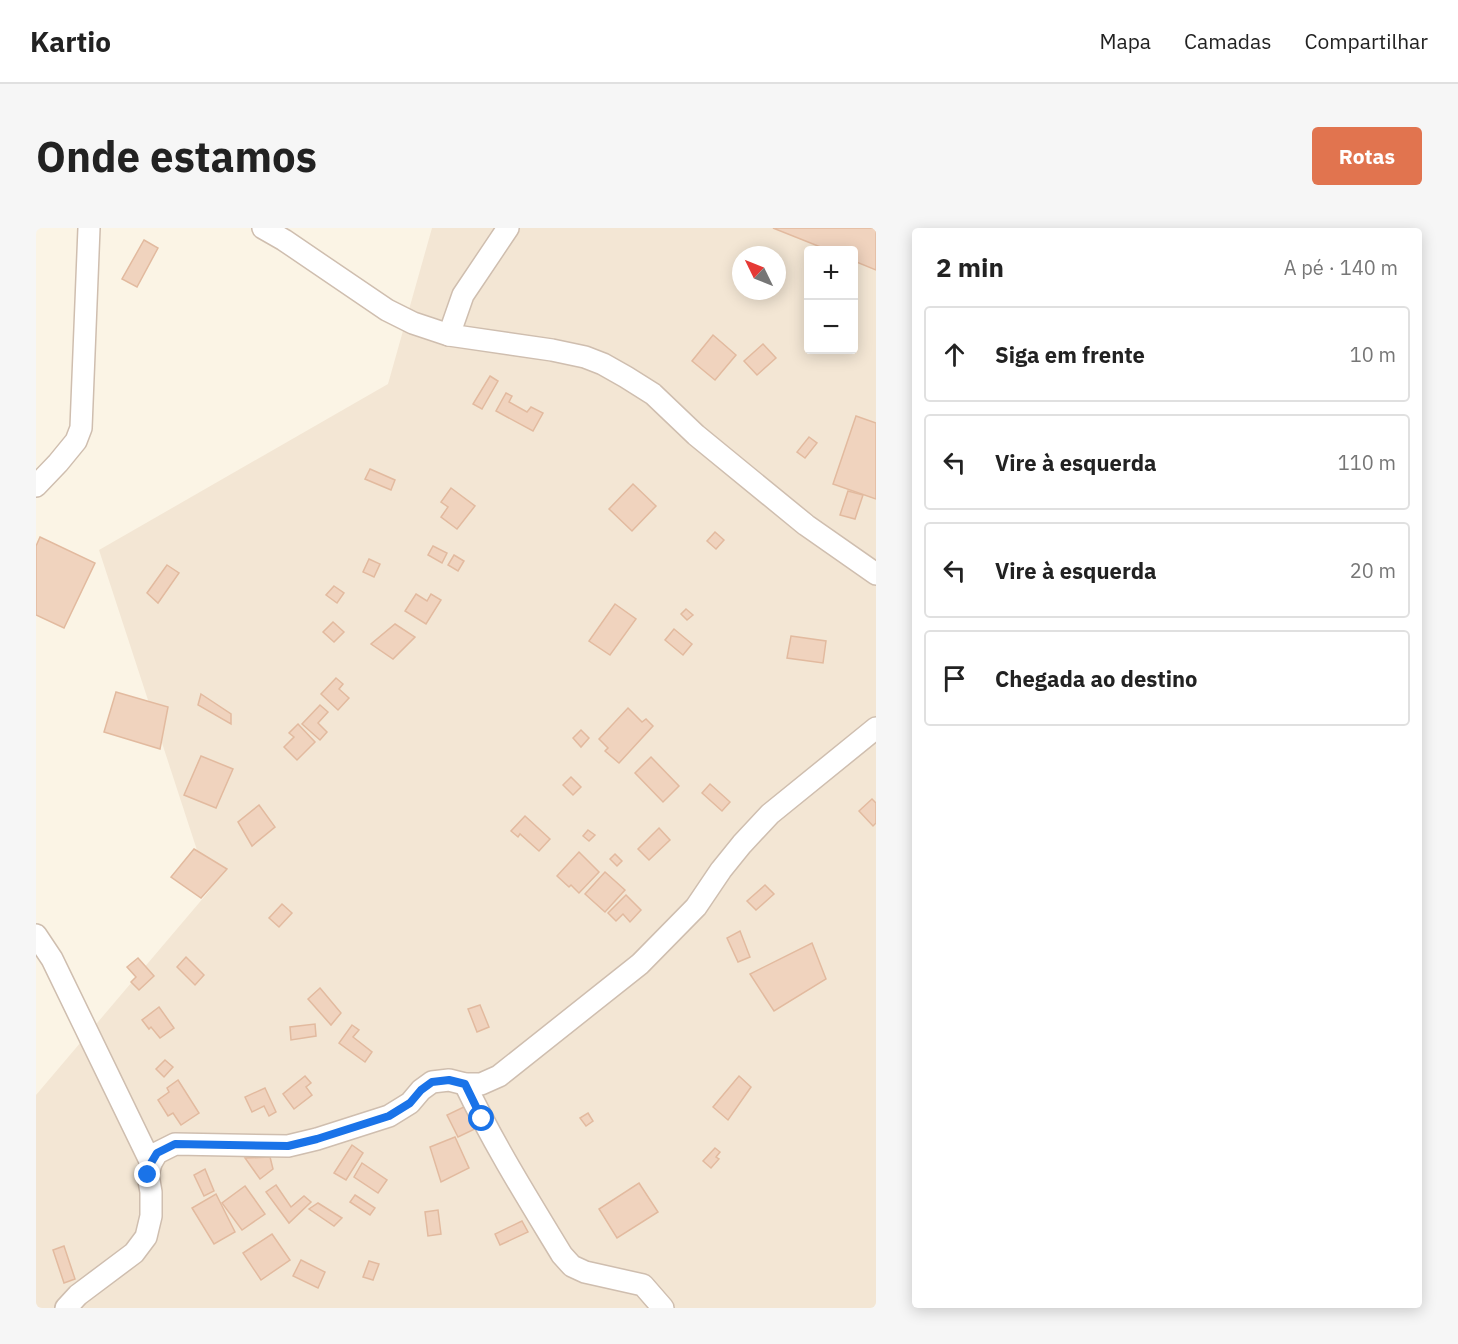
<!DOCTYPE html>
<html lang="pt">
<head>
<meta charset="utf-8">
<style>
	:root { --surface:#fff; --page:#f6f6f6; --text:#222; --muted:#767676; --line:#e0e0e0; --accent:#e1744f }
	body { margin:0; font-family:"IBM Plex Sans",sans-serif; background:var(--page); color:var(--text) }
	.controls { position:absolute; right:18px; top:18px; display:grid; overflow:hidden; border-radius:6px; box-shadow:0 3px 15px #0003 }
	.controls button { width:54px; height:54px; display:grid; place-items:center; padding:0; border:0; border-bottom:2px solid var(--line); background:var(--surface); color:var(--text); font:30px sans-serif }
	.compass { position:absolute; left:696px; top:18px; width:54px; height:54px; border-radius:50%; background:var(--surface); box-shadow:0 3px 15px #0003; rotate:313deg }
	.stop { position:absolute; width:18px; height:18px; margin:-14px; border:4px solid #1a73e8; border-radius:50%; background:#fff }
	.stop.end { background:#1a73e8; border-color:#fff; box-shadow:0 2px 6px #0008 }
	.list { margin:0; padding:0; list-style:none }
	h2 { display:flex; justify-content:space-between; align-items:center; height:78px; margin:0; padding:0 24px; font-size:26px }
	h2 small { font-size:20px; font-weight:400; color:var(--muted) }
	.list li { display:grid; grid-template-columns:39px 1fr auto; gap:18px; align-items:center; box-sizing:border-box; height:96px; margin:0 12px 12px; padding:0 12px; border:2px solid var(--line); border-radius:6px }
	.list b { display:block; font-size:22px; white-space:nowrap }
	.list em { font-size:20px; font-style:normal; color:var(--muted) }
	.icon { flex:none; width:33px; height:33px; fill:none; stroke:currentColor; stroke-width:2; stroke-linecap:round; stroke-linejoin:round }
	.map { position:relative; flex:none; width:840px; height:1080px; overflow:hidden; border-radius:6px }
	header { display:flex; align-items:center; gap:36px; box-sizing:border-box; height:84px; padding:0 30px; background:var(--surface); border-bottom:2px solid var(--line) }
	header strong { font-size:28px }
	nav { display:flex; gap:33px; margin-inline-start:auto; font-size:21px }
	.intro { display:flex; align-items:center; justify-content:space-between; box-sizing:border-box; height:144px; padding:0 36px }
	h1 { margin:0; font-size:42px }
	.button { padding:15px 27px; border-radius:6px; background:var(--accent); color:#fff; font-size:21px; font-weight:700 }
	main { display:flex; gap:36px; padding:0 36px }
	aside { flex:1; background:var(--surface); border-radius:6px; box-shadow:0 3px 15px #0003 }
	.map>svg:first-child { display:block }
	.residential { fill:#f3e6d4; fill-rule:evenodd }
	.building { fill:#f0d3be; stroke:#e2ba9f; stroke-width:1.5 }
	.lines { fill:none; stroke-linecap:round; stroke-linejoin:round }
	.minor-casing { stroke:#cfbeaf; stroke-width:24 }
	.minor { stroke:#fff; stroke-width:21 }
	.route { stroke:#1a73e8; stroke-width:8 }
</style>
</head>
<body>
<header>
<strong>Kartio</strong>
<nav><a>Mapa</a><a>Camadas</a><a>Compartilhar</a></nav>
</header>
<div class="intro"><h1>Onde estamos</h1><a class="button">Rotas</a></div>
<main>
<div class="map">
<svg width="840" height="1080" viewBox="0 0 840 1080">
	<rect width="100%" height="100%" fill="#fbf4e5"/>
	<path class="residential" d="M396,0h444v1080h-840v-213l174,-205 -111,-340 289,-166zM772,22h46v100h-46zM705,27h36v36h-36z"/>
	<g class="building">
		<polygon points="737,0 840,0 840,42 818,33 818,22 792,22"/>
		<polygon points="108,12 122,20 101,59 86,51"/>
		<polygon points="677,107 700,127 679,152 656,133"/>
		<polygon points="727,116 740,130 721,147 708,133"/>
		<polygon points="454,148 462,153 446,181 437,176"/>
		<polygon points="470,165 476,168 473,174 491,184 495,179 507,185 497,203 460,183"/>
		<polygon points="820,188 840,195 840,271 797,256"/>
		<polygon points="773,209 781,215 769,230 761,224"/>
		<polygon points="334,241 359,252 355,262 329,251"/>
		<polygon points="597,256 620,278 596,303 573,281"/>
		<polygon points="415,260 439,278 421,301 405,289 412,279 405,274"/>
		<polygon points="812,263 827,267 819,291 804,287"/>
		<polygon points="679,304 688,312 680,321 671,313"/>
		<polygon points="4,309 59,335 28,400 0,387 0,318"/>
		<polygon points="397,318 411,325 406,335 392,327"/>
		<polygon points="418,327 428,333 422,343 412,337"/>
		<polygon points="333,331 344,336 338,349 327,344"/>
		<polygon points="131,337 143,345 122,375 111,365"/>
		<polygon points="298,358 308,365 301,375 290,367"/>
		<polygon points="380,366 391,373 395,366 405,372 390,396 369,383"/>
		<polygon points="579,376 600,391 574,427 553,413"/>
		<polygon points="650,381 657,387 651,392 645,386"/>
		<polygon points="297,394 308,404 298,414 287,404"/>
		<polygon points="359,396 379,409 357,431 335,416"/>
		<polygon points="638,401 656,416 647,427 629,412"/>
		<polygon points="755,408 790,413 787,435 751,430"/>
		<polygon points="300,450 307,456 303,461 313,470 302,482 285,466"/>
		<polygon points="80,464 132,479 124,521 68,504"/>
		<polygon points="165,466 195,486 195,496 162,477"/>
		<polygon points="284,477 292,484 282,495 291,504 284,512 266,496"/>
		<polygon points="592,480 606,494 610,491 617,498 583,535 569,523 572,520 563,511"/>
		<polygon points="262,496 279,514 261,532 248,519 258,509 253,505"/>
		<polygon points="545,502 553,510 545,519 537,510"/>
		<polygon points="165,528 197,541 180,580 148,567"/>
		<polygon points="615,529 643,558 627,574 599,545"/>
		<polygon points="535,549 545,559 537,567 527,557"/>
		<polygon points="674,556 694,574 686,583 666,565"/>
		<polygon points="836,571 840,575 840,595 837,598 823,583"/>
		<polygon points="223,577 239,599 216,618 202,594"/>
		<polygon points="489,588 514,611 503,623 484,606 482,609 475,603"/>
		<polygon points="623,600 634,612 613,632 602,621"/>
		<polygon points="552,602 559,607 553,613 547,608"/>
		<polygon points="158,621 191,641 165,670 135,649"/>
		<polygon points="543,624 563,644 543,665 535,657 533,659 521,648"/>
		<polygon points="579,626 586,633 581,638 574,631"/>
		<polygon points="569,644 589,662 569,684 549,666"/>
		<polygon points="729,657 738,666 720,682 711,673"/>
		<polygon points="590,667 605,682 594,694 587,686 580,693 572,685"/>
		<polygon points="246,676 256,685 243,699 233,690"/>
		<polygon points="704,703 714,729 702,734 691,710"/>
		<polygon points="776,715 790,751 738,783 714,746"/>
		<polygon points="150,729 168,747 159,757 141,739"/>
		<polygon points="102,730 118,748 103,762 95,754 100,749 91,739"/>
		<polygon points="284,760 305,785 295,797 272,771"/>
		<polygon points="444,777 453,799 441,804 432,781"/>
		<polygon points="123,779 138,800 124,810 115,799 113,801 106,792"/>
		<polygon points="279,796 280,808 255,812 254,799"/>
		<polygon points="316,797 323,802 317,809 336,824 329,834 303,815"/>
		<polygon points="129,832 137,839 128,849 120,841"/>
		<polygon points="269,848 275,855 270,859 276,867 258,881 247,866"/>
		<polygon points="703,848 715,859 692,892 677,879"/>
		<polygon points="142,852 163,885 145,897 137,885 132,888 122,872 133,864 131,860"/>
		<polygon points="229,860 240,884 233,888 228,878 216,884 209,869"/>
		<polygon points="432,877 443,899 422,909 411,887"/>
		<polygon points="552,885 557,893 550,898 544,890"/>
		<polygon points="419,909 433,940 405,954 394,919"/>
		<polygon points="316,917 327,925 310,952 298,945"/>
		<polygon points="679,920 684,924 680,929 683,931 675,940 667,933"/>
		<polygon points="234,929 237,941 224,951 209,930"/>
		<polygon points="326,935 351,952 342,965 318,949"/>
		<polygon points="169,941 178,963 168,968 158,947"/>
		<polygon points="603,955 622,984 581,1010 563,981"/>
		<polygon points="240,957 255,979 268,968 275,974 253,995 230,964"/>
		<polygon points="209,958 229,986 206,1002 186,975"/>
		<polygon points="180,966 199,1004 178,1016 156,980"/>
		<polygon points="319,967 339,980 334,987 314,974"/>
		<polygon points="282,975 306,990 298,998 273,981"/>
		<polygon points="402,982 405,1006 392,1008 389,984"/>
		<polygon points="486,993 492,1004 464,1017 459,1006"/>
		<polygon points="236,1006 254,1032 225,1052 207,1025"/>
		<polygon points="28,1018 39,1051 28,1055 17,1022"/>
		<polygon points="265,1032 289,1044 282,1060 257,1048"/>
		<polygon points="333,1033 343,1036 337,1052 327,1049"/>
	</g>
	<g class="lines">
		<g class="minor-casing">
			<g id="minor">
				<polyline points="227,0 248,12 351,82 377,95 413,107 516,122 549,129 567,136 590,149 617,166 660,207 770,297 840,346"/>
				<polyline points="413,107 427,67 472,0"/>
				<polyline points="0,258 22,235 40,213 45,200 53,0"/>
				<polyline points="0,707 16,731 115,935"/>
				<path d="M429,856c28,59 63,115 97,171l10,11 13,6 58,13 20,23"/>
				<polyline points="30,1080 42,1067 98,1025 110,1009 115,988 115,964 112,947 115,935 121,925 139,916 252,918 281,911 353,888 374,875 385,862 396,854 413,852 429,856 445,856 463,848 604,736 660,679 685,642 706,616 734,586 840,500"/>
			</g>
		</g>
		<use href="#minor" class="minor"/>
	</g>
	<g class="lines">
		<polyline class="route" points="112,947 115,935 121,925 139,916 252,918 281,911 353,888 374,875 385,862 396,854 413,852 429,856 446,891"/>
	</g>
</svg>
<div class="controls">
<button>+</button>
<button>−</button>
</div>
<svg class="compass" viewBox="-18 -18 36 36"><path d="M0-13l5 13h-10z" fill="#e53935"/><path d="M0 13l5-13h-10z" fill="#767676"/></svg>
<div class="stop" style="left:446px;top:891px"></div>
<div class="stop end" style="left:112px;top:947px"></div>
</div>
<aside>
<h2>2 min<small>A pé · 140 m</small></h2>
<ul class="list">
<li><svg class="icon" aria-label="ahead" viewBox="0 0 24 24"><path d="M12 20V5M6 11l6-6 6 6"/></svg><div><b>Siga em frente</b></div><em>10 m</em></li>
<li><svg class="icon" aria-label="left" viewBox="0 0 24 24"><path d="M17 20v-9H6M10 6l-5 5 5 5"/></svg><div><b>Vire à esquerda</b></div><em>110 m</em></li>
<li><svg class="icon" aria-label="left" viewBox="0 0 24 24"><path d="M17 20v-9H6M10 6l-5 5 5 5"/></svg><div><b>Vire à esquerda</b></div><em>20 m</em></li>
<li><svg class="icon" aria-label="arrive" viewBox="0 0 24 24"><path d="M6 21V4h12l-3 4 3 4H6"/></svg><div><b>Chegada ao destino</b></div></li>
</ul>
</aside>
</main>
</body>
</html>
